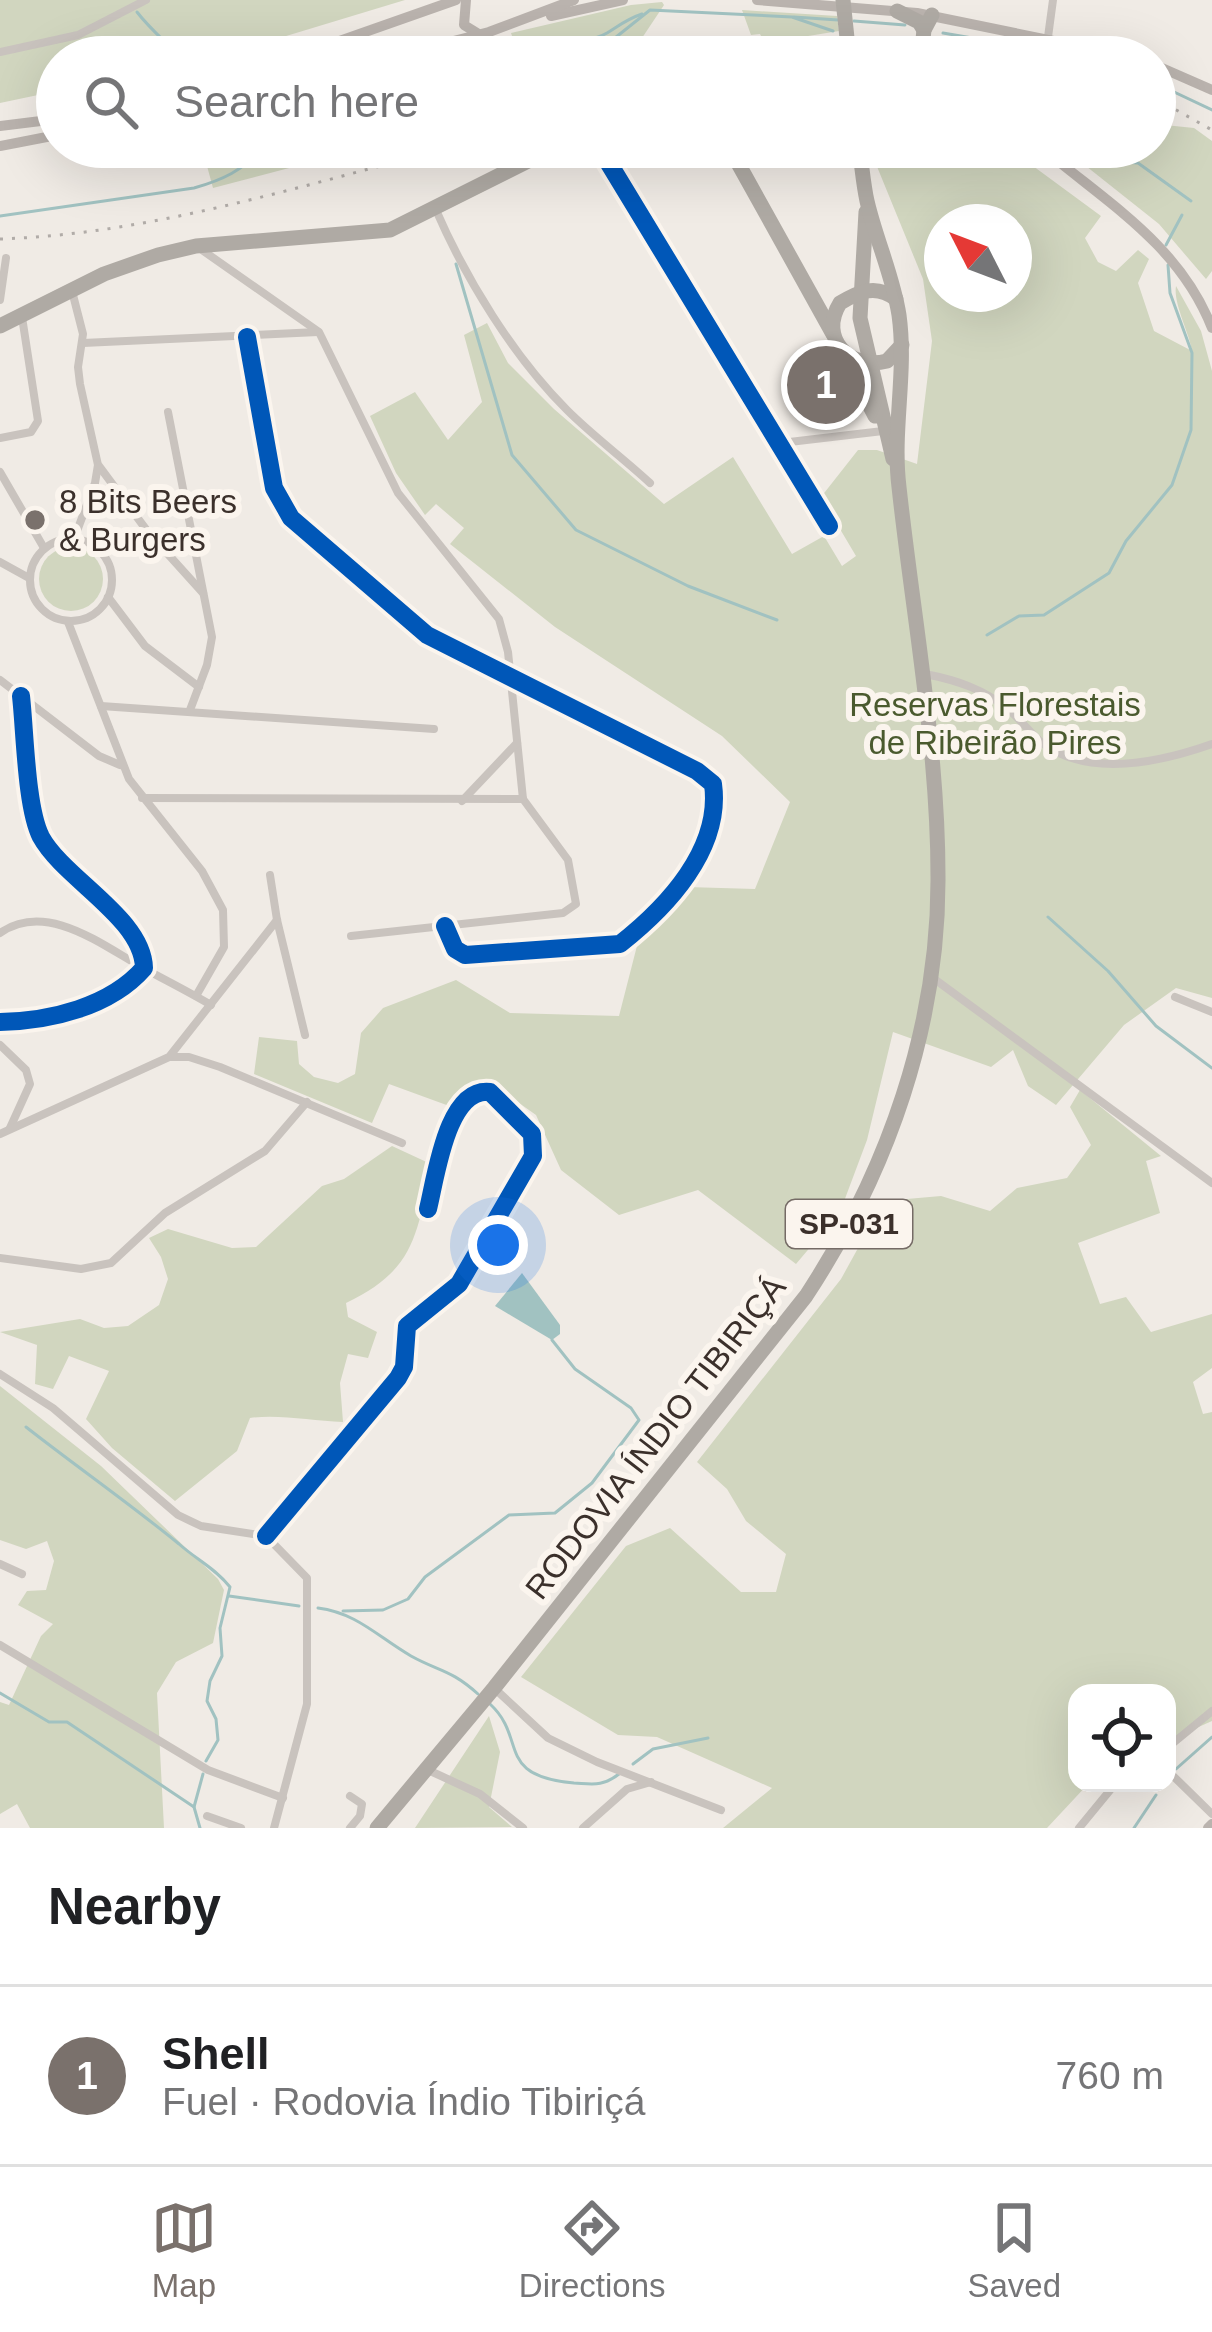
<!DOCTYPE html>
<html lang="en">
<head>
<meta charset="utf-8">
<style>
	:root { --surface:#fff; --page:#f6f6f6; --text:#202124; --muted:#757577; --line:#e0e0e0; --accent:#7a716c }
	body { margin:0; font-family:Helvetica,sans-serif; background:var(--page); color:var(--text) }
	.controls { position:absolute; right:36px; bottom:36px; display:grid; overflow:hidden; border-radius:24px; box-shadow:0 12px 48px #0002 }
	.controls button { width:108px; height:108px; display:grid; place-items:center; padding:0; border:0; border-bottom:3px solid var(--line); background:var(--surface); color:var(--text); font:60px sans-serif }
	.compass { position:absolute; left:924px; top:204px; width:108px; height:108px; border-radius:50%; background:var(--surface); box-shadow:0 12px 48px #0002; rotate:312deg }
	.you { position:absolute; left:498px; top:1245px; width:42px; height:42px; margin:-30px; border:9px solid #fff; border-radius:50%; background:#1a73e8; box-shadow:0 0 0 18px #1a73e833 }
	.badge { display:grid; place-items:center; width:78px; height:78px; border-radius:50%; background:var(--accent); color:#fff; font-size:39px; font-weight:700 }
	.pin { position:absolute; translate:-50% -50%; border:6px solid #fff; box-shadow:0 3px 12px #0006 }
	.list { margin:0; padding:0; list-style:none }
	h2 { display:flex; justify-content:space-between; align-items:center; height:156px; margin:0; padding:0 48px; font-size:51px }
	h2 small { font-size:39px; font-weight:400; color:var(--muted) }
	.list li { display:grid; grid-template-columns:78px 1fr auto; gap:36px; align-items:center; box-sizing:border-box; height:180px; padding:0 48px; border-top:3px solid var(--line) }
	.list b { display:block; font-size:45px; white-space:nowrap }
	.list p { margin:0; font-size:39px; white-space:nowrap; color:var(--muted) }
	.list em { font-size:39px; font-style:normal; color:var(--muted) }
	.icon { flex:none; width:66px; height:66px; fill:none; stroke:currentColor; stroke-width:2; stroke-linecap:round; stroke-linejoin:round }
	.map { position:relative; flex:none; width:1212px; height:1828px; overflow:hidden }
	.search { position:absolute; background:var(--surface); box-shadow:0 12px 48px #0002; left:36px; right:36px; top:36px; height:132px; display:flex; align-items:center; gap:30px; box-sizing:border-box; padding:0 42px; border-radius:66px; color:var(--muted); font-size:45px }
	.sheet { height:336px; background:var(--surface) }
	nav { display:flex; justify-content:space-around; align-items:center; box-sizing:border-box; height:168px; border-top:3px solid var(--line); background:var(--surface); font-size:33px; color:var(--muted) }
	nav a { display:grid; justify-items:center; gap:6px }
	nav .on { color:var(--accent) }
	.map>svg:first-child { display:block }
	.green { fill:#d1d6bf; fill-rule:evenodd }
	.water { fill:#a1c2c1 }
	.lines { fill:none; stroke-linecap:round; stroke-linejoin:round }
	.stream { stroke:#a1c2c1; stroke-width:3 }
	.street { stroke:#c9c3be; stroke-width:8 }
	.secondary { stroke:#bab3ae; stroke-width:10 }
	.highway { stroke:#afaaa4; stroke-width:15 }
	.rail { stroke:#b1aca8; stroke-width:3; stroke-dasharray:3 9; stroke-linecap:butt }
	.highway-bridge { stroke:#afaaa4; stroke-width:15 }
	.cycleway-casing { stroke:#fbf5ee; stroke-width:26 }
	.cycleway { stroke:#0057b8; stroke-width:18 }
	.poi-dot { fill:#7a716c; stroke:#fbf5ee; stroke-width:4.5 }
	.labels { text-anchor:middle; stroke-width:12; stroke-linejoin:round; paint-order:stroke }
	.shield { fill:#fbf5ee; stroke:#756b66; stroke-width:3 }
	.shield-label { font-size:30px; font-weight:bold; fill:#3b302b }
	.poi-label { font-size:33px; fill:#3b302b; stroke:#fbf5ee; text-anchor:start }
	.park-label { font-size:33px; fill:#4a5a2e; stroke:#fbf5ee }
	.street-label { font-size:33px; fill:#3b302b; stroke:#fbf5ee }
</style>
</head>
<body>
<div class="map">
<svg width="1212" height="1828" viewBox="0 0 1212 1828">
	<rect width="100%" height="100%" fill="#f0ebe5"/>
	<g class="green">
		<polygon points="0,0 405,0 217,57 57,57 57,91 0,103"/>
		<polygon points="662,2 664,5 638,44 613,57 519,57 511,33 631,5"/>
		<polygon points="742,10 837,16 839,31 765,43 760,34 751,35"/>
		<polygon points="1155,124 1194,128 1212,141 1212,271 1206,279 1159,224 1062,147 1155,147"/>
		<polygon points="243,147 369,147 213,188 207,166 245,156"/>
		<path d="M869,147h138l94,69 -16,22 13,24 18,9 22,-21 11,9 -11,24 16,48 38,20c-3,-19 -19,-48 -16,-65l25,45 11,40v627l-36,-10 -52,37 -68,80 -28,-19 -15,-36 -22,17 -98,-35 -26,108 -27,72 -44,52 -98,-74 -79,25 -58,-45 -25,-55 -51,-36 -33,28 -63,-23 -17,39 -118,-49 5,-37 38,4 2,23 15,13 24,6 17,-9 6,-41 22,-25 73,-28 54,33 109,3 20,-78 48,-51 68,2 35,-87 -68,-66 -167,-109 -105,-83 14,-16 -28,-24 -11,11 -29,-42 -26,-57 45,-24 33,48 34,-38 -18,-67 23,-12 21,40 46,46 110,95 69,-47 59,97 32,-18 18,30 14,-10 -35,-59 37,-47h19l40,14 15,-123 -9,-62zM942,222h72v72h-72z"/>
		<circle cx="71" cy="579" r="32"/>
		<polygon points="1080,1090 1161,1156 1146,1161 1160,1213 1078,1243 1100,1304 1126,1297 1151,1332 1212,1314 1212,1368 1193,1382 1203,1414 1212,1412 1212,1721 1167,1741 1167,1693 1077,1693 1077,1783 1089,1783 1047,1828 723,1828 772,1788 657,1737 618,1735 521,1677 626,1546 670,1528 741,1592 776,1592 786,1554 746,1521 727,1489 697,1462 841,1279 884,1201 941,1196 990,1211 1017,1188 1067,1178 1091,1145 1070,1107"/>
		<path d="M392,1146l41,19c-18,70 -16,104 -87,138l2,14 29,15 -9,26 -20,-4 -8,29 3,39c-31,-1 -64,-8 -93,-4l-13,33 -62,50 -63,-53 -26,-29 23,-48 -40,-15 -16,33 -18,-5 2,-39 -37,-13 80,-13 24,9 24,-2 31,-21 9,-26 -7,-22 -12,-19 19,-9 64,19 24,-1 66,-61 22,-7z"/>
		<polygon points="0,1386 101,1466 218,1579 224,1590 213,1643 176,1662 157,1693 164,1828 30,1828 17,1804 0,1814 0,1702 9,1705 41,1636 53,1624 18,1605 27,1591 46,1590 54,1561 47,1541 26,1549 0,1540"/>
		<polygon points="489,1716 500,1752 489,1807 512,1827 415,1828"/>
	</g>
	<polygon class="water" points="522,1273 560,1325 560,1334 552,1340 495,1306"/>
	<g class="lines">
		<g class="stream">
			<path d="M137,12c13,17 28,29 43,45"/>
			<polyline points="794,17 838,20"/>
			<polyline points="854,21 905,25"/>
			<polyline points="943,33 1083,57"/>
			<polyline points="871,56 913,56"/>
			<polyline points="540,57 554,46 564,44"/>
			<path d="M556,57c19,-22 30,-12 51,-24 13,-8 20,-14 35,-19"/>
			<polyline points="591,57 650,10 792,17 833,31"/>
			<polyline points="1155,83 1212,110"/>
			<polyline points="1088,147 1109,161 1138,163 1191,201"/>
			<path d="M0,216l194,-28c25,-7 53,-18 66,-41"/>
			<polyline points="1166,245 1182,215"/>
			<polyline points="456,264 512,455 576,530 688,586 777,620"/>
			<polyline points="987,635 1019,616 1044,615 1109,573 1126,541 1172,485 1191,430 1192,353 1170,293 1168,265"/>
			<polyline points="1048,917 1108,971 1156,1026 1212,1068"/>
			<path d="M26,1427c51,40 103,76 153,117 18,16 36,24 51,43l-10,41 2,28 -12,25 -3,20 9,18 2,21 -12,21"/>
			<polyline points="229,1596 299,1606"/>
			<path d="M318,1608c39,5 60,29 93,48 29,16 39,13 67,38"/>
			<polyline points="343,1611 383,1610 408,1599 425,1577 509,1515 555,1513 592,1483 639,1420 631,1408 575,1369 552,1340"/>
			<polyline points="0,1693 49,1722 67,1722 194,1807"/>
			<path d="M490,1704c38,35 4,72 84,79 19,1 28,4 45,-9"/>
			<polyline points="633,1764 653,1749 708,1738"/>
			<polyline points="1176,1769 1212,1737"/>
			<polyline points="200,1828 194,1807 203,1774"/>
			<polyline points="1134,1828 1156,1795"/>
		</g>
		<g class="street">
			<polyline points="1048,37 1053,0"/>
			<polyline points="0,52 78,35 146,0"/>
			<polyline points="599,147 829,526"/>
			<path d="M436,210c30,69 77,146 131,200 26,26 56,48 83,73"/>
			<polyline points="202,250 319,332 398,493 499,619 508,652 523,799 568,860 576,904 563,913 351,936"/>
			<polyline points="72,291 83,334 78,367 80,384 98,465 95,483 74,539"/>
			<polyline points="0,300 6,258"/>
			<path d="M247,337l27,151 17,30 136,117 270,136 16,13c9,65 -46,123 -93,160l-155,11 -10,-6 -10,-23"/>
			<polyline points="83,343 318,332"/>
			<polyline points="168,412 212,637 207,665 190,710"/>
			<polyline points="0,438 31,432 38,421 22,317"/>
			<polyline points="781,443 883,431"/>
			<polyline points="99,466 148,532 203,593"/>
			<polyline points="0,472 44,548"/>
			<circle cx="71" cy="580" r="41"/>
			<polyline points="0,562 29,578"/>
			<polyline points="108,597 145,646 199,687"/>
			<polyline points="68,622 129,779 202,871 223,910 224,947 196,996"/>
			<path d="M925,674c31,6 59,15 84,36 12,10 21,23 33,33 47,35 119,19 170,1"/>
			<polyline points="0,680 99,756 120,765"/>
			<polyline points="101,706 434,729"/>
			<polyline points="142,798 523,799"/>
			<polyline points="462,801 517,743"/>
			<polyline points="270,875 277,920 305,1035"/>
			<path d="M0,933c47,-33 103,13 145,36 22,12 44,23 66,36"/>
			<polyline points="933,978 1212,1183"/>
			<polyline points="1175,997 1212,1012"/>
			<path d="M0,1022c50,-1 110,-15 144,-54 -1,-50 -80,-89 -103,-131 -15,-29 -16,-106 -20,-141"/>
			<polyline points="0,1045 26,1070 30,1084 10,1128"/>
			<polyline points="170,1057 189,1057 220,1067 402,1143"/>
			<polyline points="0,1134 169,1057 277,920"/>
			<polyline points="0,1258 81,1269 111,1263 165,1213 265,1151 307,1102"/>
			<polyline points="0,1374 53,1408 178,1515 201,1526 266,1536 307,1578 307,1704 274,1828"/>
			<path d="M266,1536l132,-158 6,-11 3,-41 52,-42 74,-128 -1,-22 -42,-42c-43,-5 -54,85 -62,117"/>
			<polyline points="0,1564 22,1574"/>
			<polyline points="0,1645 208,1770 283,1798"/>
			<polyline points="494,1688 548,1738 597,1762 721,1810"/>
			<polyline points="1167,1748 1212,1711"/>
			<polyline points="428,1770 480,1794 523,1828"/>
			<polyline points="1167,1770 1212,1814"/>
			<polyline points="350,1796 362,1804 360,1816 350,1828"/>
			<polyline points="207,1816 241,1828"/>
			<polyline points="583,1828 627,1789 651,1782"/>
			<polyline points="1079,1828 1116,1783"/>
		</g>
		<g class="secondary">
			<polyline points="466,0 464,25 477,33"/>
			<polyline points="757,0 917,13 1132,57"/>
			<polyline points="551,16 623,0"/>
			<polyline points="294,57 456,0"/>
			<polyline points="390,57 489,32 574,0"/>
			<polyline points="1155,65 1212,90"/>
			<polyline points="0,126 57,119"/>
			<polyline points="0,146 57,135"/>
			<path d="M1041,147c66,56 138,97 171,181"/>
			<polyline points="1208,1828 1212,1824"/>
		</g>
		<g class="highway">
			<polyline points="897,11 919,22 924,30"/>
			<polyline points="921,57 924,30 932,15"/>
			<polyline points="729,147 833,334"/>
			<polyline points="866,212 860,318 893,459"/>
			<path d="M896,299c-20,-15 -36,-8 -56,4 -22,35 10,68 47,58l15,-16"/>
			<polyline points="0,326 104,274 158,255 196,246 390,230 556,147"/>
			<polyline points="842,352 875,416"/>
			<path d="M377,1828l117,-140 312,-392c82,-125 133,-270 132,-420 0,-129 -25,-260 -39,-389 -7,-57 8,-114 0,-172 -6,-39 -23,-75 -32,-114 -4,-18 -5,-36 -8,-54"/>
		</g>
		<g class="rail">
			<path d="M789,57c79,-16 154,-16 233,0"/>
			<polyline points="1155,98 1212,130"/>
			<path d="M0,239c154,-5 305,-55 453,-92"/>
		</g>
		<polyline class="highway-bridge" points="843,0 849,57"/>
		<g class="cycleway-casing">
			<g id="cycleway">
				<polyline points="599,147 829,526"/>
				<path d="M247,337l27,151 17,30 136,117 270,136 16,13c9,65 -46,123 -93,160l-155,11 -10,-6 -10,-23"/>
				<path d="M0,1022c50,-1 110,-15 144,-54 -1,-50 -80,-89 -103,-131 -15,-29 -16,-106 -20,-141"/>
				<path d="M266,1536l132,-158 6,-11 3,-41 52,-42 74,-128 -1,-22 -42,-42c-43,-5 -54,85 -62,117"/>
			</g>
		</g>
		<use href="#cycleway" class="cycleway"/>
	</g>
	<circle class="poi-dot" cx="35" cy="520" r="12"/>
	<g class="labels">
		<rect class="shield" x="786" y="1200" width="126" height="48" rx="9"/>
		<g class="shield-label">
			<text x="849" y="1234">SP-031</text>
		</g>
		<g class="poi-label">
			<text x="59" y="513">8 Bits Beers<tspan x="59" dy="38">&amp; Burgers</tspan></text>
		</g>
		<g class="park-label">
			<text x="995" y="716">Reservas Florestais<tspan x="995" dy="38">de Ribeirão Pires</tspan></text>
		</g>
		<g class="street-label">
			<text transform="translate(655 1437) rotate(-52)" y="12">RODOVIA ÍNDIO TIBIRIÇÁ</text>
		</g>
	</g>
</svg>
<div class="controls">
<button><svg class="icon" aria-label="locate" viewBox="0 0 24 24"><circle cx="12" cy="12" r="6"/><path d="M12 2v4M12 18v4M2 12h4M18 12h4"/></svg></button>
</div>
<svg class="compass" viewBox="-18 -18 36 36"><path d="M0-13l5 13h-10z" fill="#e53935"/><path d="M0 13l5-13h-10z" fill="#757577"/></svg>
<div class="you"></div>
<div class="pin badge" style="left:826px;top:385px">1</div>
<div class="search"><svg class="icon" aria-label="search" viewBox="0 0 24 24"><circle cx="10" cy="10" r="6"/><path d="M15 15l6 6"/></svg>Search here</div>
</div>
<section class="sheet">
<h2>Nearby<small></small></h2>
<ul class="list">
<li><span class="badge">1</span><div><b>Shell</b><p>Fuel · Rodovia Índio Tibiriçá</p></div><em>760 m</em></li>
</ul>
</section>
<nav>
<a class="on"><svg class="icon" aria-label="map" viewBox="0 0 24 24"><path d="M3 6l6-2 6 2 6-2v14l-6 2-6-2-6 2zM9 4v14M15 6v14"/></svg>Map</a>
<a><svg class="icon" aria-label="directions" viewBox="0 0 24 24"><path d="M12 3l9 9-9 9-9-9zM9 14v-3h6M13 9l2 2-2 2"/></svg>Directions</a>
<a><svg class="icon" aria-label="saved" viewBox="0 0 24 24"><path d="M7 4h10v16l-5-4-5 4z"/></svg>Saved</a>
</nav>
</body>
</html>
